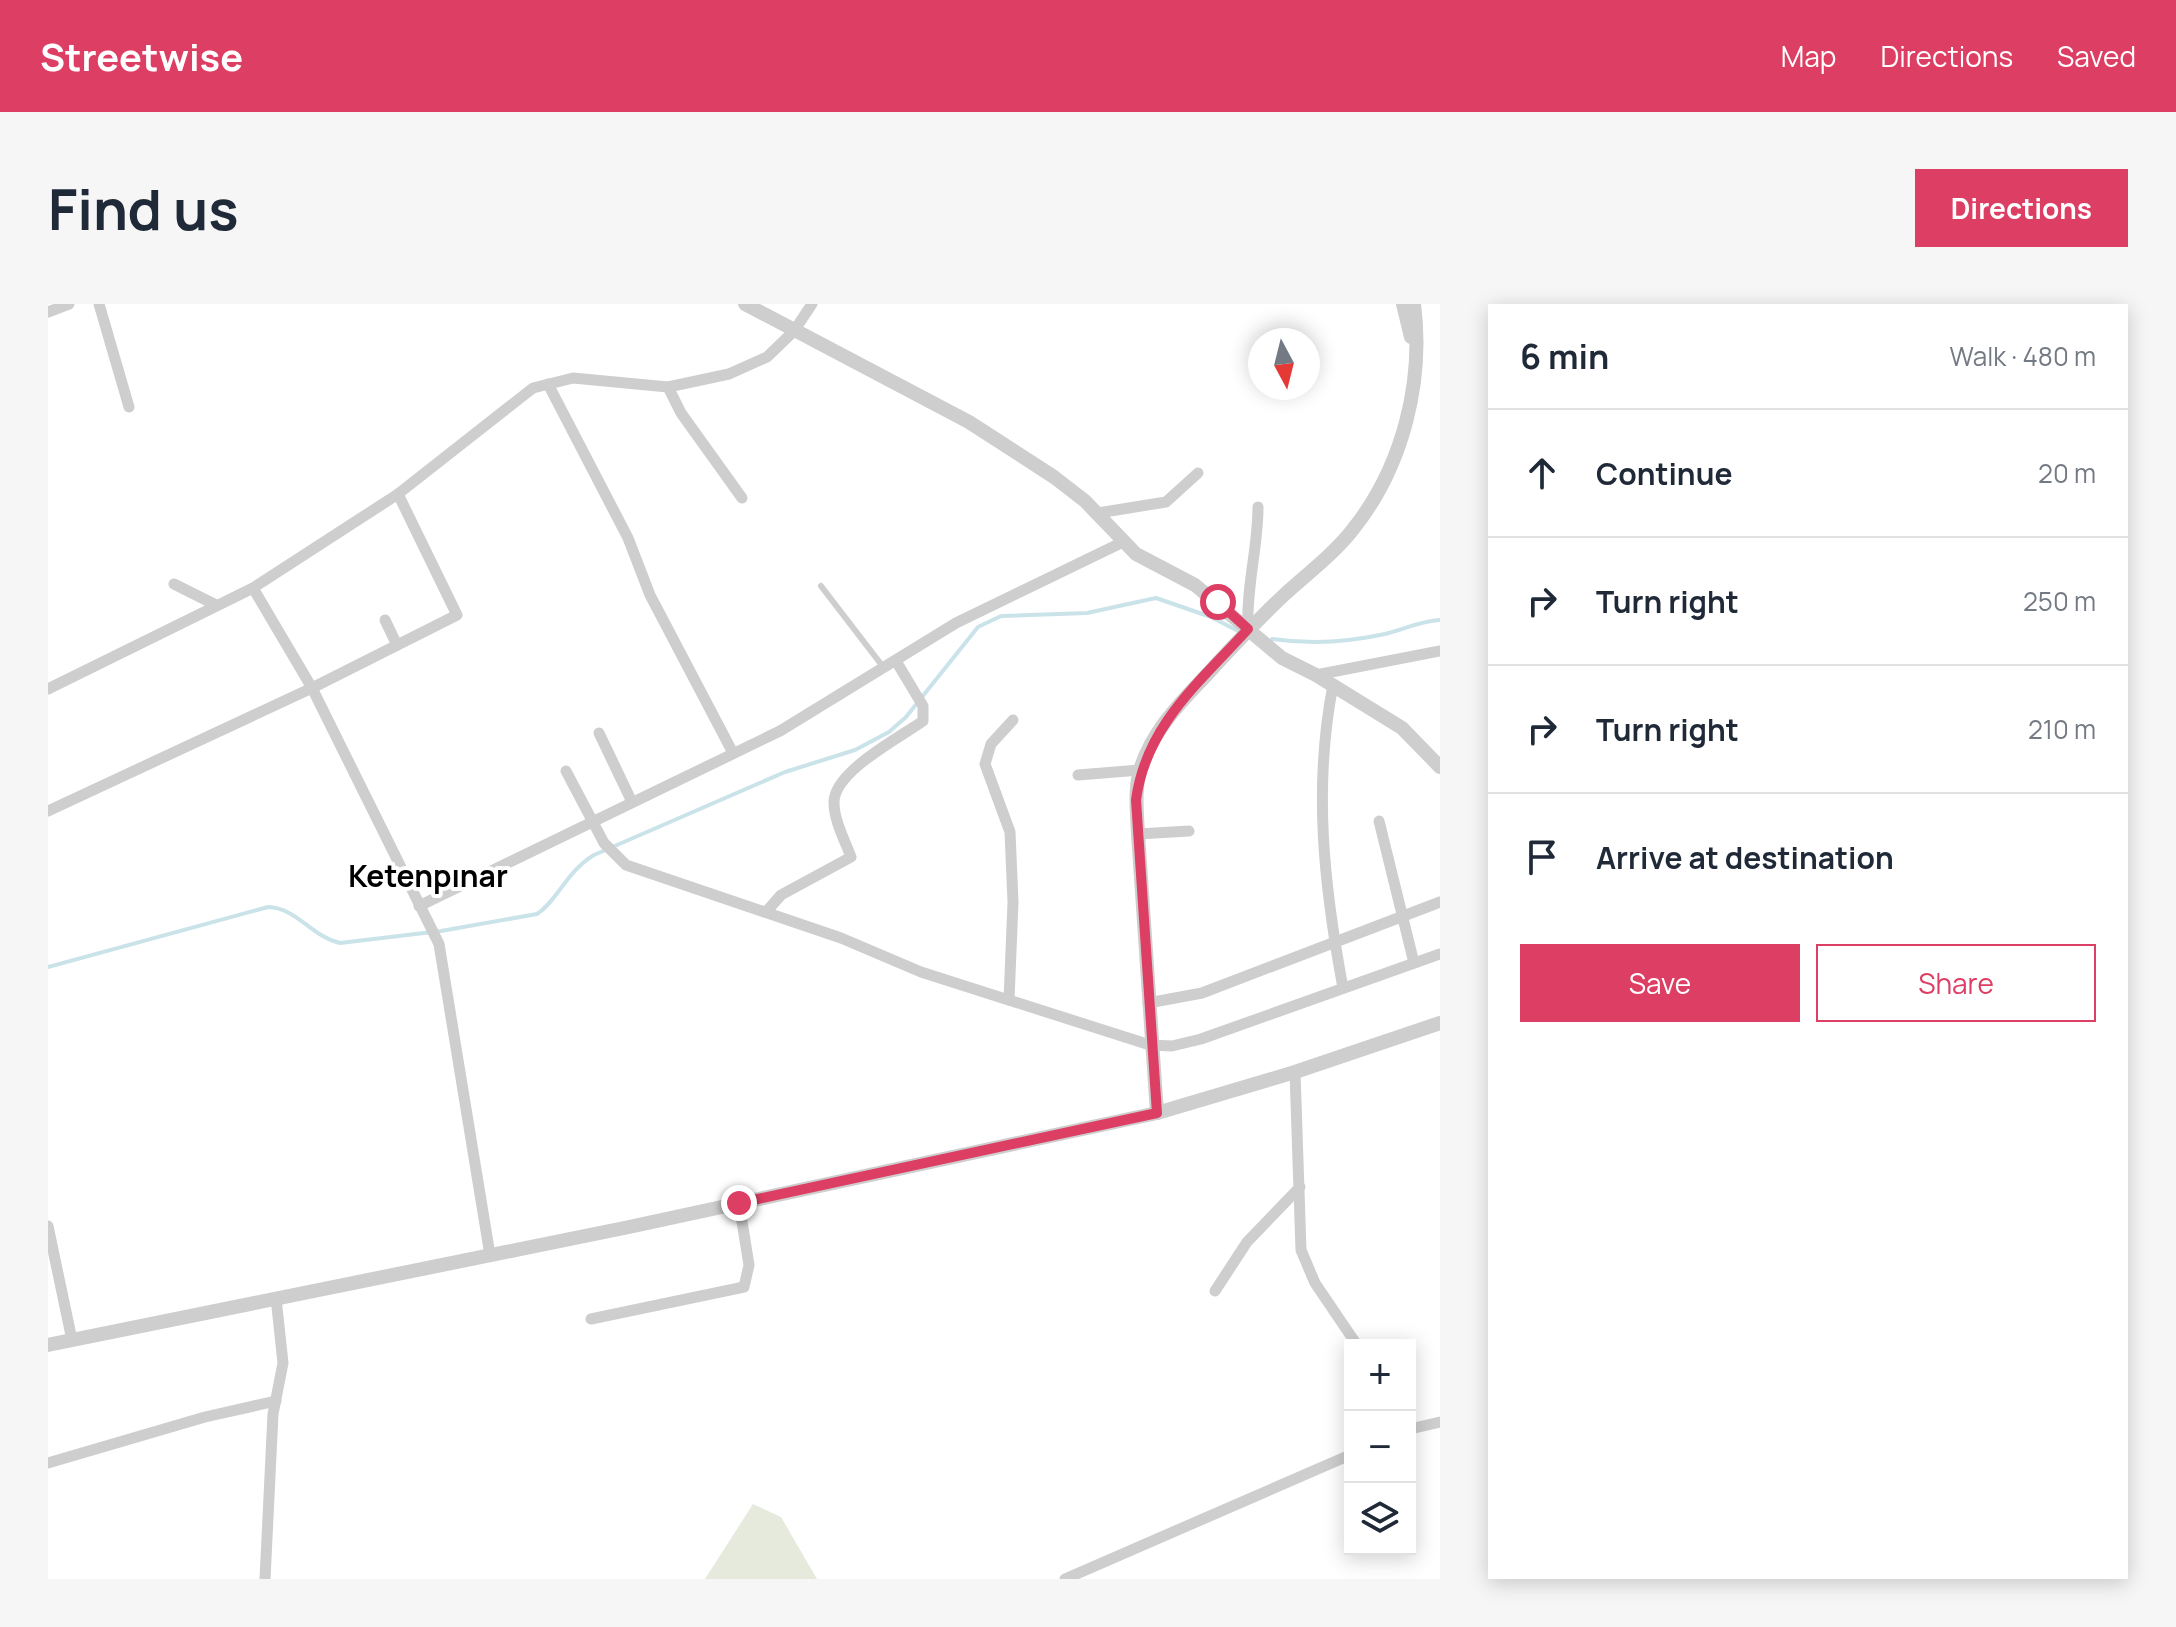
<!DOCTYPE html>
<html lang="en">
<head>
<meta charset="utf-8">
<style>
	:root { --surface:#fff; --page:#f6f6f7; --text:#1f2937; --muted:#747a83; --line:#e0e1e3; --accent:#dd3e64 }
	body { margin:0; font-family:Manrope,sans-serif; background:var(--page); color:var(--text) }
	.controls { position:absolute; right:24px; bottom:24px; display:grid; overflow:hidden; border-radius:0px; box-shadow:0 4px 20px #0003 }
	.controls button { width:72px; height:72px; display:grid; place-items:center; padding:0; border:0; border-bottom:2px solid var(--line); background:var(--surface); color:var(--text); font:40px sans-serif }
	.compass { position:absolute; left:1200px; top:24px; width:72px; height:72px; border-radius:50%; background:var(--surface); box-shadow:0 4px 20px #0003; rotate:173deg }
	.stop { position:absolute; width:24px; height:24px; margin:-18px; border:6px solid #dd3e64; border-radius:50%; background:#fff }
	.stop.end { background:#dd3e64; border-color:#fff; box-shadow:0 2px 8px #0008 }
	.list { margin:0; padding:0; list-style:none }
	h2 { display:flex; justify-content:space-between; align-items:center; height:104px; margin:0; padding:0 32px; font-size:34px }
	h2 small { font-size:26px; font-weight:400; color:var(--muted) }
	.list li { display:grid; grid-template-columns:52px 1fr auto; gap:24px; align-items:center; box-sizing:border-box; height:128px; padding:0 32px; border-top:2px solid var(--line) }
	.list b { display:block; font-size:30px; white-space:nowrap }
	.list em { font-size:26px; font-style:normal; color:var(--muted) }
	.actions { display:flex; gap:16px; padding:24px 32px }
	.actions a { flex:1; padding:18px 0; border:2px solid var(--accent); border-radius:0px; text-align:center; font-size:28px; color:var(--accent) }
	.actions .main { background:var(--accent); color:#fff }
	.icon { flex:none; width:44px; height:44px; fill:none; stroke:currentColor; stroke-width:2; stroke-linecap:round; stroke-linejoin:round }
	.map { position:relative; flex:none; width:1392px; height:1275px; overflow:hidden; border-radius:0px }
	header { display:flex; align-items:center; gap:48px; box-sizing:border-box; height:112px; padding:0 40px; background:var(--accent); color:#fff }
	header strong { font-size:38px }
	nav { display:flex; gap:44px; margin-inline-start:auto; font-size:28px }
	.intro { display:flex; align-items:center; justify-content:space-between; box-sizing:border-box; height:192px; padding:0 48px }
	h1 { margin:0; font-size:56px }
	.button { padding:20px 36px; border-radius:0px; background:var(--accent); color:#fff; font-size:28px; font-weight:700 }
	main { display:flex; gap:48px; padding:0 48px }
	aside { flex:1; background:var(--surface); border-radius:0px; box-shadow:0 4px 20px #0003 }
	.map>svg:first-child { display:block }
	.green { fill:#e6eadd }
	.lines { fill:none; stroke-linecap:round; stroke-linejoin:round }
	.stream { stroke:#cae3e9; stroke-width:4 }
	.service { stroke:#cecece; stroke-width:6 }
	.minor { stroke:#cecece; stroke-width:11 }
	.tertiary { stroke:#cecece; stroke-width:14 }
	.route { stroke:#dd3e64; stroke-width:10 }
	.labels { text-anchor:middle; stroke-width:8; stroke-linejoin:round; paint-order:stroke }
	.district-label { font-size:30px; font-weight:bold; fill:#000; stroke:#fff }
</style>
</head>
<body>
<header>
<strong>Streetwise</strong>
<nav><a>Map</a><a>Directions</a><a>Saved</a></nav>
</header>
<div class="intro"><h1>Find us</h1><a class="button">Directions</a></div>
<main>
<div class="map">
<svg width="1392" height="1275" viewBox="0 0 1392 1275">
	<rect width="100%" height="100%" fill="#fff"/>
	<polygon class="green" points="705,1200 733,1213 769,1275 657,1275"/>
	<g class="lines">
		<g class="stream">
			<path d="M1224,335c36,5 77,3 113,-5 20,-5 35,-13 55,-14"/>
			<path d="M0,663l220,-60c29,1 44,30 72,36l101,-12 96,-17c21,-14 29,-42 57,-59l191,-83 70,-22 34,-18 17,-15 72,-90 23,-11 86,-3 69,-15 55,19 27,14"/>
		</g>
		<polyline class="service" points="773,282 836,364"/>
		<g class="minor">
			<polyline points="51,0 81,103"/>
			<polyline points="0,8 21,0"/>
			<polyline points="500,80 580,234 602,291 685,449"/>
			<polyline points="620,83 633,109 694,194"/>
			<polyline points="1050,209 1118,198 1150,169"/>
			<polyline points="126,280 168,301"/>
			<polyline points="205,284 264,384 391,640 442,951"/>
			<polyline points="337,316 349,341"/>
			<path d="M1200,325c-2,-42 10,-81 10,-122"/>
			<polyline points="1268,371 1392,347"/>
			<path d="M1285,381c-20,102 -9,201 10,303"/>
			<polyline points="0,385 205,284 350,190 485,84 525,74 620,83 681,70 719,53 746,27 764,0"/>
			<polyline points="551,429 583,496"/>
			<polyline points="518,467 556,539 578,561 793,634 873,668 1102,741 1124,742 1153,735 1392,650"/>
			<polyline points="1030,471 1092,466"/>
			<polyline points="0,507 264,384 409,311 350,190"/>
			<polyline points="1331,517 1366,659"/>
			<polyline points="1090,530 1141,527"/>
			<polyline points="371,602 732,427 908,319 1075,238"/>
			<path d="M718,608l15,-17 70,-38c-6,-16 -17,-37 -17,-54 -1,-31 65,-65 89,-82v-15l-27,-45"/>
			<polyline points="961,696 965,598 962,528 937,460 943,440 965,416"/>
			<polyline points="1100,699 1154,689 1392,598"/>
			<polyline points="1247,768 1253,946 1267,979 1309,1041"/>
			<polyline points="0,922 24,1036"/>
			<polyline points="1167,987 1199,938 1252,883"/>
			<polyline points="543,1015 696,983 701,961 691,899"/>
			<polyline points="1362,1125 1392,1118"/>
			<polyline points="0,1159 157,1113 228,1097"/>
			<polyline points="217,1275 225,1110 235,1059 228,994"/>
			<polyline points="1017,1275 1302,1151"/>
		</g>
		<g class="tertiary">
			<polyline points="697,0 921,118 1006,173 1037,197 1088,250 1147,281 1234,354 1268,371 1354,424 1392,463"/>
			<polyline points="1355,0 1363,33"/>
			<path d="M1109,809l-19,-279c-1,-22 -4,-46 3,-67 11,-33 34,-59 58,-84 28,-30 55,-60 85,-88 23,-21 51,-42 70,-67 49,-62 70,-147 60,-224"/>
			<polyline points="0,1041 581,923 1109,809 1247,768 1392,719"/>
		</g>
	</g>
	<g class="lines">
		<path class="route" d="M691,899l418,-90 -21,-313c10,-75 64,-118 112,-171l-30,-27"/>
	</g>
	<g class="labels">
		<g class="district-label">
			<text x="380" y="583">Ketenpınar</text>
		</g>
	</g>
</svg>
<div class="controls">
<button>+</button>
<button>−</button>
<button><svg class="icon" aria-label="layers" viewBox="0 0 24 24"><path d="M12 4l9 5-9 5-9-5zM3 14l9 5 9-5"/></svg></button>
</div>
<svg class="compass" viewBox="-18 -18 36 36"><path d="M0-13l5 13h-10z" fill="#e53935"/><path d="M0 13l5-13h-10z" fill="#747a83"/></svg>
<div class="stop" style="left:1170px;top:298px"></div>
<div class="stop end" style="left:691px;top:899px"></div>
</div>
<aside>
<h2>6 min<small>Walk · 480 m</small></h2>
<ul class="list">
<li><svg class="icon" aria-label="ahead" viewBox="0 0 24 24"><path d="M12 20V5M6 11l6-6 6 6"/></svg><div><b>Continue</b></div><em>20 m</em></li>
<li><svg class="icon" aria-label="right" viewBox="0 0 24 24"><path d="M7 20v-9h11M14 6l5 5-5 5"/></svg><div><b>Turn right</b></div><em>250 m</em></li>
<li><svg class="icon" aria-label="right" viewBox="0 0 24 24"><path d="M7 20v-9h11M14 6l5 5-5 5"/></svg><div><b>Turn right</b></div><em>210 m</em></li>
<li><svg class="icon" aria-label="arrive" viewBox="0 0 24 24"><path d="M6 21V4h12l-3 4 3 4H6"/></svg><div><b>Arrive at destination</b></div></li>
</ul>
<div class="actions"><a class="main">Save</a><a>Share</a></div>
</aside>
</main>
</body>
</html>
